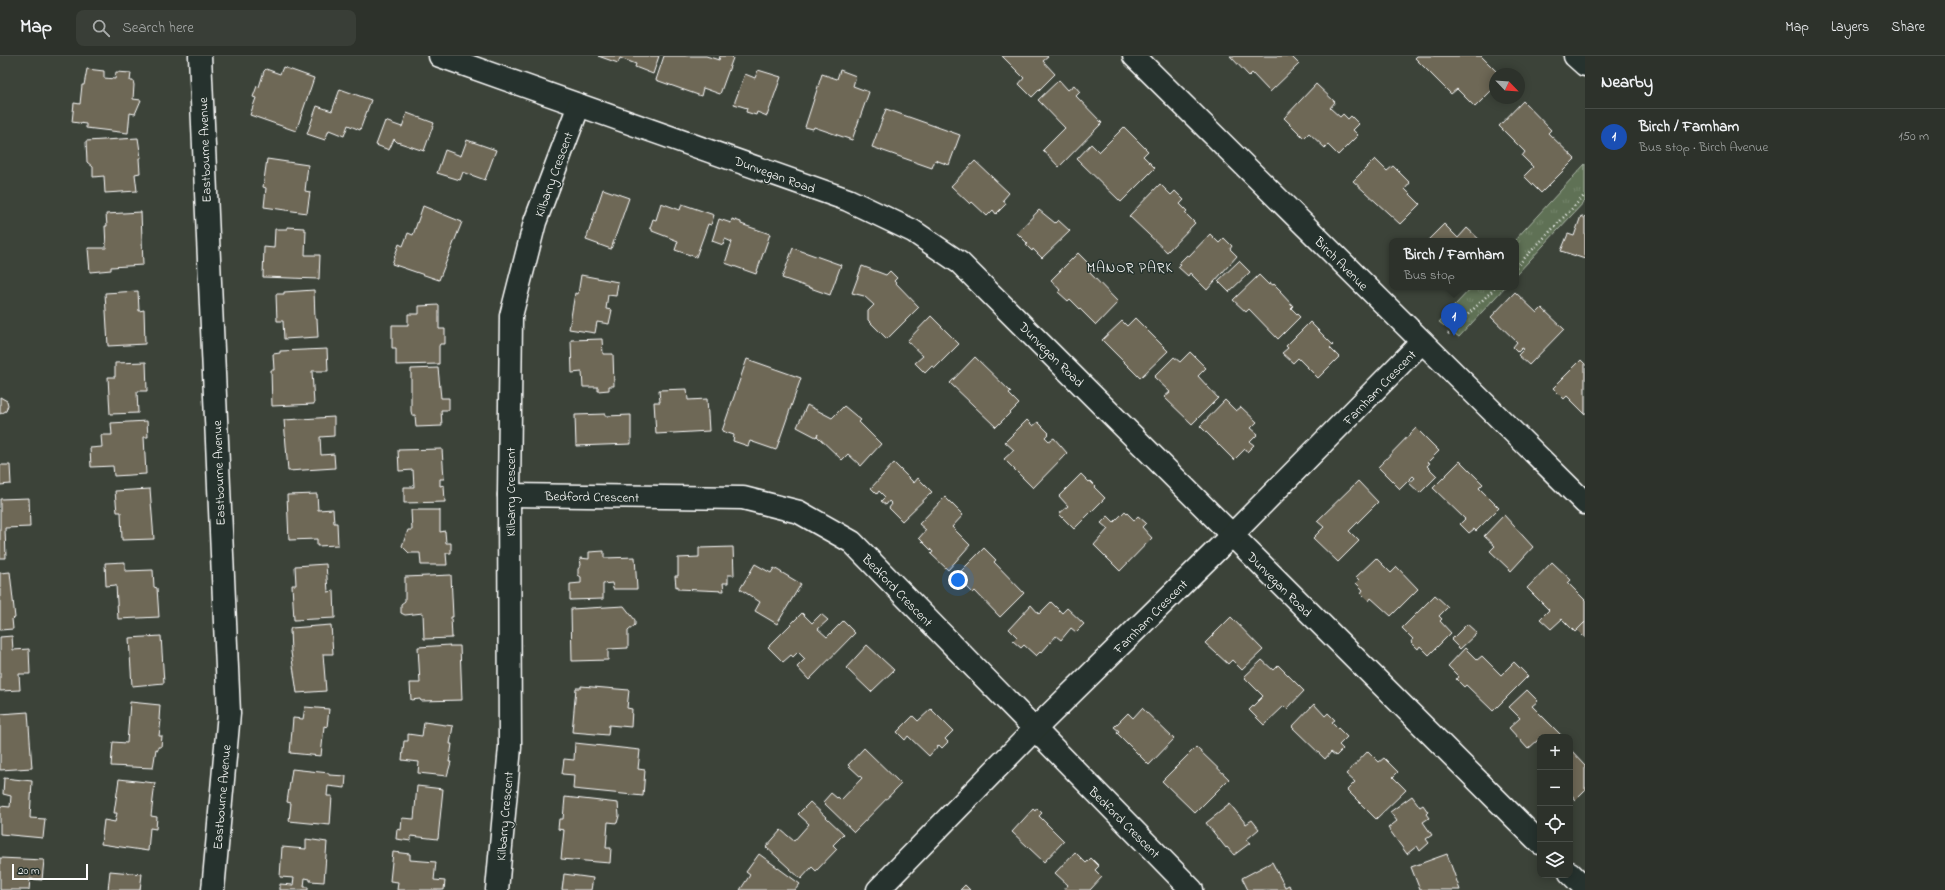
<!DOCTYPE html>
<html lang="en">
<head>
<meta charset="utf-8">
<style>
	:root { --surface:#2d322b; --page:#393e37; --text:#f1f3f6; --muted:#a7aaa9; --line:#484d47; --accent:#ffd166 }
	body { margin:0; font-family:"Indie Flower",sans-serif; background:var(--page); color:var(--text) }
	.controls { position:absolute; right:12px; bottom:12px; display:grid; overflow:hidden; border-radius:8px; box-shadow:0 2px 10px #0003 }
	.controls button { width:36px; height:36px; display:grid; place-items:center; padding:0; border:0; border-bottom:1px solid var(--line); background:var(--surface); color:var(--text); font:20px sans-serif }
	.compass { position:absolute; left:1489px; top:12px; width:36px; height:36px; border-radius:50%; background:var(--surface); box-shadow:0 2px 10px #0003; rotate:115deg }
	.scale { position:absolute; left:12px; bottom:10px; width:76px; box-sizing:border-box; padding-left:4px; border:2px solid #fff; border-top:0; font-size:11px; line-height:14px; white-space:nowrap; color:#fff; -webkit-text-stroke:3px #26332d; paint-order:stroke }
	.you { position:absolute; left:958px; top:524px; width:14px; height:14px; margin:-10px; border:3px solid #fff; border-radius:50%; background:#1a73e8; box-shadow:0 0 0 6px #1a73e833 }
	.badge { display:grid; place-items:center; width:26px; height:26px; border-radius:50%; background:var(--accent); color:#fff; font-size:13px; font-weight:700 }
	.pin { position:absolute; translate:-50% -33px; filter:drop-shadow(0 1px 2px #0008) }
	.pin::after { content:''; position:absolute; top:21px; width:14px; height:12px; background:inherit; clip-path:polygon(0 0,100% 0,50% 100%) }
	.popup { position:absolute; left:1389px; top:182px; width:130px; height:52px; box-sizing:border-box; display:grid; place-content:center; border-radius:8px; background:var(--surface); filter:drop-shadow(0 1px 3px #0005); font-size:13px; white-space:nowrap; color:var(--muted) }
	.popup b { font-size:15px; color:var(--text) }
	.popup::after { content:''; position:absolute; left:50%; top:100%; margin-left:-8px; border:8px solid transparent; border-top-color:var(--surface) }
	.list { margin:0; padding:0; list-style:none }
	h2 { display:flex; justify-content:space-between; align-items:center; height:52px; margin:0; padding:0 16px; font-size:17px }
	h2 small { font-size:13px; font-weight:400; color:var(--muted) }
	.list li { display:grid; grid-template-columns:26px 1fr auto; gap:12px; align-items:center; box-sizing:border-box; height:56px; padding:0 16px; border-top:1px solid var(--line) }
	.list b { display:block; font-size:15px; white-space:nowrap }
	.list p { margin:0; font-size:13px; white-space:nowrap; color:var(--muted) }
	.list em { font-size:13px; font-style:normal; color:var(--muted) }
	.icon { flex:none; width:22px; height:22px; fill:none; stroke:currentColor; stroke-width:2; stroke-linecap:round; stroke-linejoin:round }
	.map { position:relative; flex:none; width:1585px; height:834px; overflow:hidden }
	header { display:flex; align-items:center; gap:24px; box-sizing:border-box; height:56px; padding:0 20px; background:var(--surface); border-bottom:1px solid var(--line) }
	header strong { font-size:19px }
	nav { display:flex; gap:22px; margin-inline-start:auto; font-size:14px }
	.search { width:280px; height:36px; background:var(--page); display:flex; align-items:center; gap:10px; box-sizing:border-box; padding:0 14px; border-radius:8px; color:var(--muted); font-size:15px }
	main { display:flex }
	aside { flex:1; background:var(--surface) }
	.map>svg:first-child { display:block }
	.grass { fill:url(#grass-tufts); stroke:#aeb8aa }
	.building { fill:#6e6756; stroke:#fff }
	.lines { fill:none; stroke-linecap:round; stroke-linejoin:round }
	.minor-casing { stroke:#fff; stroke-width:25 }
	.tertiary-casing { stroke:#fff; stroke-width:25 }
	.path { stroke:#fff; stroke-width:2.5; stroke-dasharray:1 3; stroke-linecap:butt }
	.minor { stroke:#26332d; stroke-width:22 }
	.tertiary { stroke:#26332d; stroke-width:22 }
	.labels { text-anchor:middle; stroke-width:3; stroke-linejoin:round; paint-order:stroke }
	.street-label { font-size:13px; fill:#fff; stroke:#26332d }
	.neighbourhood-label { font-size:14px; letter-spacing:1px; fill:#fff; stroke:#26332d }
</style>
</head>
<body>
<header>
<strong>Map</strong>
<div class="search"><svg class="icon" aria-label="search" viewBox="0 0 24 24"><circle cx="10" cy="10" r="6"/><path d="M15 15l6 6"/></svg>Search here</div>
<nav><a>Map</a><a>Layers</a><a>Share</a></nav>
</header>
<main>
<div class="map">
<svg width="1585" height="834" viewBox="0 0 1585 834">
	<defs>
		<pattern id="grass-tufts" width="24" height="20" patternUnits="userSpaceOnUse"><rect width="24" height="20" fill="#5e7154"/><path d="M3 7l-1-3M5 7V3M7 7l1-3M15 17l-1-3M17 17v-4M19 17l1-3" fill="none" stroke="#76866e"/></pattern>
	</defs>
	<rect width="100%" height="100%" fill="#3c4339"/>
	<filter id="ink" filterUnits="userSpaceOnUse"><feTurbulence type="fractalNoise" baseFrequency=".025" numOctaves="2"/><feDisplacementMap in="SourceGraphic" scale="8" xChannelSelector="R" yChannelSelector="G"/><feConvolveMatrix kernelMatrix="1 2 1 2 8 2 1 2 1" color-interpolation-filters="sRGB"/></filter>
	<g filter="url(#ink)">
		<g class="grass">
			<polygon points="1585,108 1585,145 1516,219 1516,185 1514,185"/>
			<polygon points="1472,231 1505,231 1459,281 1439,266"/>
		</g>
		<g class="building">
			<polygon points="598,0 659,0 653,18 635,11 636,8 620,2 618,7"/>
			<polygon points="664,0 706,0 719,4 720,0 731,0 733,2 720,38 703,32 701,40 656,24"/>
			<polygon points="1002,0 1047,0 1048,1 1043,5 1055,18 1032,41 1019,28 1024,22"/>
			<polygon points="1230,0 1291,0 1299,8 1270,36 1252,17 1249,20"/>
			<polygon points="1417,0 1481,0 1499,18 1495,18 1495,31 1475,51 1457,33 1451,38 1415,2"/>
			<polygon points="283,11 314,22 296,75 250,59 256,42 253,41 257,30 259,31 264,15 266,13 280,18"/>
			<polygon points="87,13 104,15 104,22 115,23 116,16 131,17 130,25 133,25 134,29 133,43 141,44 135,58 130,57 128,77 86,72 86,68 72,66 74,47 80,48 82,29 84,29"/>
			<polygon points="758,14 781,21 767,60 757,56 756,59 746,56 747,52 734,48 745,18 755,22"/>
			<polygon points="840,14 856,20 853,30 869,36 852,84 814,71 813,73 805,71 822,18 837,23"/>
			<polygon points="1059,24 1068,34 1074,29 1080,36 1076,40 1102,67 1059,111 1043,94 1065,72 1038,44"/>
			<polygon points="1316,28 1335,46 1330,52 1340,61 1343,58 1348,63 1351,60 1359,68 1353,74 1358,79 1338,99 1328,89 1325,92 1309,77 1304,82 1284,62"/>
			<polygon points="340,33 371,44 360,74 348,69 344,80 329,74 325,84 307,78 317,50 332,55"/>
			<polygon points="1523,45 1551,74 1548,77 1575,103 1541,137 1524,120 1533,111 1522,100 1525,96 1499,70"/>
			<polygon points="886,53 960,79 949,109 935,104 932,112 872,91"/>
			<polygon points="407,57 434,67 424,95 397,86 394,83 389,94 376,89 385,65 402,71"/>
			<polygon points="1124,71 1148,95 1143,100 1155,112 1121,146 1077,103 1091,88 1099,96"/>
			<polygon points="138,82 141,102 139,102 140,117 135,118 137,135 105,137 104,120 93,121 93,111 87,106 86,85"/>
			<polygon points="467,84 496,94 485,124 463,116 460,124 437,117 445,94 461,100"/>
			<polygon points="267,103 308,109 305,135 310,136 307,157 264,151 266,132 263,131"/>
			<polygon points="1375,103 1387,115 1393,110 1410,127 1405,133 1420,148 1400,168 1353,125"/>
			<polygon points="975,105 1009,137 1003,144 1006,148 996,158 993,154 987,160 972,146 970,148 951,130"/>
			<polygon points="1160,128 1171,139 1175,135 1184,144 1180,148 1187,155 1185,157 1195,167 1167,196 1129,160"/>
			<polygon points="603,133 629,142 611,193 586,184"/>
			<polygon points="661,147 680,154 682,148 714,159 711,169 708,168 696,201 675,194 678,185 652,175 652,173 650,172 653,163 656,164"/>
			<polygon points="423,150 462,166 439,224 392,208 399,188 403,190 408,177 413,179"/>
			<polygon points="1039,154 1055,167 1058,164 1070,175 1042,202 1033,193 1032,195 1026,189 1028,188 1017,177"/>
			<polygon points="141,156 143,209 111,211 111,214 90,216 88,192 106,192 105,170 107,170 106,158"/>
			<polygon points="1581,160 1584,162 1585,160 1585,203 1561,195 1568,178 1574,180"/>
			<polygon points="719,163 731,167 732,163 741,166 741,168 770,178 756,218 725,207 732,186 725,183 723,189 712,185"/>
			<polygon points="1444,168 1458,182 1467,172 1481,185 1427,185"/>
			<polygon points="287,171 304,172 304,174 306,174 305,199 320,199 319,223 263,221 264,191 274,192 275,173 287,173"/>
			<polygon points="1210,178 1219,187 1224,182 1232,190 1230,193 1237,200 1207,234 1190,217 1188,220 1178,211 1181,208 1179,207 1187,199 1189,200"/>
			<polygon points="793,192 841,209 830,239 782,222"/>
			<polygon points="1078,197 1093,212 1089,216 1118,246 1096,269 1070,243 1068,245 1058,236 1060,234 1051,224"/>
			<polygon points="1239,205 1250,216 1229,236 1218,225"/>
			<polygon points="862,210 886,219 890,215 897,222 894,225 919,251 887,283 868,264 868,255 874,249 864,240 852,237"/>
			<polygon points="581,219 618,226 616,240 608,239 606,253 612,254 609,268 597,266 595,277 569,273 575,237 578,238"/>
			<polygon points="1259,219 1269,229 1270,227 1273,229 1274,228 1281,235 1280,236 1293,250 1291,252 1300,261 1278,283 1249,253 1246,256 1233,244"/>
			<polygon points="314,234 315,263 317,263 318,281 284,283 283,265 277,265 276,238 284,238 284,236"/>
			<polygon points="138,235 139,255 144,254 145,288 108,290 105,237"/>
			<polygon points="1515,236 1537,257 1542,252 1564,273 1529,309 1518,299 1524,293 1522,292 1518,296 1513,291 1517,286 1491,261"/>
			<polygon points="439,249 439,273 445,273 445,288 440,288 439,290 439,308 396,309 396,292 392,292 392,269 408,269 408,258 419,258 419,250"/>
			<polygon points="931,260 959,288 935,312 932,310 925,317 915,307 923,300 907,285"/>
			<polygon points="1135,262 1168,295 1140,322 1102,284 1122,265 1127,270"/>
			<polygon points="1310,266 1333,289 1330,292 1339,301 1318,322 1298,302 1293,307 1282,297 1288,292 1286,290"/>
			<polygon points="602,283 603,298 613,298 614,330 609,330 609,334 598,335 598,331 583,331 582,316 572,317 571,284"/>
			<polygon points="327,293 328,315 312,315 314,348 272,350 271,314 274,314 273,298 280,297 280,295"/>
			<polygon points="1190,296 1206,312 1198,320 1218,342 1192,368 1164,341 1170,336 1154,321 1174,301 1180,306"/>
			<polygon points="975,301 1011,336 1009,338 1019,348 996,371 950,327"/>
			<polygon points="747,303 801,322 776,394 750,385 748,390 733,385 734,379 722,375"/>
			<polygon points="1581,304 1585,308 1585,358 1567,340 1564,343 1553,332"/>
			<polygon points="146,306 147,335 137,335 138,357 110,358 108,321 115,321 115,307"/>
			<polygon points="438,312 441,342 449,342 449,354 441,354 442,370 416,371 415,359 412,359 411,355 411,313"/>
			<polygon points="687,333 688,344 707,343 709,375 656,378 654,346 660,346 659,334"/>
			<polygon points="0,341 7,345 8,349 6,355 0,358"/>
			<polygon points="1225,344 1236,355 1241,351 1257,366 1251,372 1258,378 1250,386 1254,389 1247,396 1245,393 1234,404 1200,370"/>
			<polygon points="807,349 832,362 844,350 861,364 859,366 881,388 861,410 848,398 842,404 817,380 818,378 816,381 797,371"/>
			<polygon points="605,358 605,360 631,359 631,388 576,390 575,359"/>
			<polygon points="334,361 334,380 320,381 321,399 334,398 335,412 288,415 284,364"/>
			<polygon points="1027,364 1033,370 1038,366 1049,377 1045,381 1049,385 1054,382 1067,397 1033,432 1004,403 1014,394 1005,386"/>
			<polygon points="147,365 148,381 144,381 146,418 114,420 113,410 91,411 90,392 102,391 101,379 112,379 111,367"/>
			<polygon points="1416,372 1439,395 1428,406 1430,407 1427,410 1437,420 1420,437 1409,427 1415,422 1413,420 1400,433 1378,411"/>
			<polygon points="442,393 444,423 440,423 440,430 444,429 445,446 404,447 404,431 414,431 413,414 399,415 398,394"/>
			<polygon points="1460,405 1483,428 1479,432 1499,452 1476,475 1474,473 1469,477 1460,468 1465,463 1433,432"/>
			<polygon points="894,407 914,427 918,422 932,436 902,465 889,452 892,448 889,445 886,449 881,445 885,441 879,435 877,438 871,432"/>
			<polygon points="0,409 10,409 11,428 0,429"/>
			<polygon points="1081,418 1089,426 1090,425 1095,430 1094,431 1105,442 1074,473 1059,458 1068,450 1059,440"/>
			<polygon points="1358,425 1378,446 1349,475 1359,485 1338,506 1313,482 1324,471 1317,465"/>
			<polygon points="150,433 154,483 122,484 121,456 117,456 115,435"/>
			<polygon points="317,438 318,454 333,453 334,467 337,467 338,489 317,490 317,483 289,484 287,439"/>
			<polygon points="945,441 963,459 952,471 970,489 948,514 931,498 933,496 919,482 926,474 919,468"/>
			<polygon points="29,442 30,471 5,472 6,502 0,502 0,443"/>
			<polygon points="411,454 440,454 440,476 445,475 446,487 451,487 451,497 446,497 447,509 421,509 420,497 409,497 402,490 408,474 412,474"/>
			<polygon points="1125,455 1134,464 1138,460 1146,467 1142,471 1152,482 1120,515 1094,489 1108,473 1101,467 1108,460 1114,466"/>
			<polygon points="1504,459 1533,491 1511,515 1490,495 1495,490 1484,480"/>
			<polygon points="733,491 734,519 728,519 728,527 723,527 724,535 678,533 678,530 676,531 675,520 678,520 678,502 699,501 699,492"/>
			<polygon points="984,492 996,504 994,506 1024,537 1000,561 975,535 973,537 956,520"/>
			<polygon points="604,495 604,502 635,501 637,533 613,533 612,527 603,528 603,543 570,544 570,528 581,527 581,521 578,519 578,513 581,509 580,502 589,503 589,496"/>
			<polygon points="1376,502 1391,517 1397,511 1418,533 1391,560 1371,542 1369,545 1361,537 1363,534 1356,527 1359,524 1356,521"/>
			<polygon points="125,506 125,515 153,514 154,531 157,532 159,561 118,563 116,529 106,530 105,507"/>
			<polygon points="1552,506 1571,524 1568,527 1585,544 1585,566 1575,576 1562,563 1551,573 1540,563 1549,554 1527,532"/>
			<polygon points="326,508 328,536 334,535 335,562 294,564 292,529 296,529 295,510"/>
			<polygon points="755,508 771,517 774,512 801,528 777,568 755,555 760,546 740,533"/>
			<polygon points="10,516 15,562 12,563 13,573 0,574 0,517"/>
			<polygon points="451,519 453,561 451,561 452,582 424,583 423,557 405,559 401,557 401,548 405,545 405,521"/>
			<polygon points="1435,539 1448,551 1439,560 1442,563 1440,565 1451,577 1429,599 1420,590 1418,593 1411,586 1413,583 1402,572"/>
			<polygon points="1051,546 1062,557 1067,552 1084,568 1076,576 1071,572 1061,584 1056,580 1041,597 1040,596 1036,600 1024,589 1021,592 1013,585 1017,581 1009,573 1031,549 1039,558"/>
			<polygon points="624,550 635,564 635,569 628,575 628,592 608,593 608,604 572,605 571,553"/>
			<polygon points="802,557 812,567 821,558 828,564 818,573 827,581 843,565 855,577 809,624 797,611 805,603 798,596 793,601 791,599 783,606 768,591"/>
			<polygon points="1231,561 1263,594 1242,614 1232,604 1228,608 1205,587"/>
			<polygon points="1585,566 1585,582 1577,574"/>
			<polygon points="1467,568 1477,577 1460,593 1451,584"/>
			<polygon points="331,569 333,598 323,598 326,635 297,637 291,596 290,574 291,572"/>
			<polygon points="12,580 13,594 29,593 30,618 19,618 20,634 0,635 0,581"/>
			<polygon points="161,580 164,627 132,630 129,582"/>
			<polygon points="450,589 449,590 460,590 462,644 421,645 420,643 411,644 410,627 420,627 418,591"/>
			<polygon points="867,589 894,614 871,636 846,612"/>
			<polygon points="1465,592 1477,604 1482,600 1501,619 1514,606 1528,620 1493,655 1466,629 1464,631 1456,623 1459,621 1448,610"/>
			<polygon points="1262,604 1273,614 1278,609 1304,635 1287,653 1284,650 1264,669 1249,654 1263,640 1244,621"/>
			<polygon points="581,630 629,634 627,652 632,653 631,671 609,669 608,679 572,676 576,632 581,632"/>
			<polygon points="1527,634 1538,645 1532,650 1562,680 1540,681 1540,686 1538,684 1528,693 1509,672 1520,662 1509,651"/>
			<polygon points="130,646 160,649 159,664 161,664 159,680 162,680 161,691 158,691 158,694 156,693 153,712 111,710 113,686 127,687"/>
			<polygon points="1314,648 1325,660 1328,657 1335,664 1332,666 1347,681 1339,689 1343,693 1336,700 1331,696 1325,703 1292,671"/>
			<polygon points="305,651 329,653 327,671 324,670 321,700 290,697 293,662 303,663"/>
			<polygon points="1142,652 1174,683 1149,709 1117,677 1119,675 1114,671 1128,657 1133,662"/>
			<polygon points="931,653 953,675 945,683 948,686 942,692 939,689 929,700 908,680 905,684 897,676 913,660 918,665"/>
			<polygon points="28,656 32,712 0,714 0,658"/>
			<polygon points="424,666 453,670 450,688 452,688 451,695 449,706 451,706 447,720 418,717 419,706 402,704 404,685 408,685 408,678 422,680"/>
			<polygon points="575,687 640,694 638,713 645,714 643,740 573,733 574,719 562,718 564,703 574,704"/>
			<polygon points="1196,691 1229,723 1195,757 1162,725"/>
			<polygon points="864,692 901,728 854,776 823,746 831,737 837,742 838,741 841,744 862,722 848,709"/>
			<polygon points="1570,693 1585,709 1585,735 1576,744 1570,737"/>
			<polygon points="1368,695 1379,706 1384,702 1398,716 1393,721 1406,734 1376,763 1347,734 1355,726 1346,718"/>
			<polygon points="292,713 329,717 329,719 346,720 345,732 328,730 327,740 332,740 330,769 289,765 291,747 287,746"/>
			<polygon points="4,722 32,725 30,762 45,763 43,782 0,778 0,750 10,751 11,740 3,738"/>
			<polygon points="119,723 155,727 151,760 157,761 156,773 150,772 148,795 101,788 104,764 115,766 117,757 114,757"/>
			<polygon points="417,730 443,733 438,783 411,780 411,785 396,783 397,773 401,774 402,762 414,763"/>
			<polygon points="1412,740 1420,751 1423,749 1428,756 1426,758 1429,762 1423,766 1432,779 1426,783 1429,787 1420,795 1417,790 1407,798 1388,772 1397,765 1390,756"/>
			<polygon points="565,741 618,747 619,760 617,767 608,766 606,792 611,792 610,807 561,803 564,774 558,773 559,763 563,763"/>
			<polygon points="810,746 844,778 833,789 837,793 816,815 812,811 801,823 766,791 781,774 794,785 809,768 798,758"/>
			<polygon points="1230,748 1246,768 1252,764 1259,773 1246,784 1250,787 1234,799 1227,791 1226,792 1206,767"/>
			<polygon points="1037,752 1042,757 1039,760 1064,785 1044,806 1012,776 1033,753 1035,755"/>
			<polygon points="306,783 327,786 324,826 310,825 310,823 305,822 304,831 308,831 308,834 280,834 280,828 293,829 294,822 280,821 282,791 306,793"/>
			<polygon points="393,796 410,798 410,804 436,806 434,824 445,825 444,834 397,834 398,826 390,825"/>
			<polygon points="1075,796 1086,807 1091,802 1099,810 1095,814 1102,821 1090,834 1064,834 1068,829 1055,817"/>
			<polygon points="759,798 800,828 795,834 740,834 750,819 746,816"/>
			<polygon points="1447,798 1460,834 1420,834 1411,811"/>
			<polygon points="0,802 44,804 42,824 30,823 29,834 0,834"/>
			<polygon points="1272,806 1285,831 1289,829 1291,834 1248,834 1242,822"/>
			<polygon points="110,815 142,818 140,834 108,834"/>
			<polygon points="564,818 593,822 591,834 562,834"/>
			<polygon points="965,829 970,834 960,834"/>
		</g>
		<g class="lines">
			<g class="minor-casing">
				<g id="minor">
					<polyline points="200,0 229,657 213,834"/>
					<polyline points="440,0 848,144 913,175 960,207 1540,787"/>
					<polyline points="1575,0 1585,9"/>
					<polyline points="509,439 743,442 799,456 852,486 1192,834"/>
					<polyline points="1570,817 1585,832"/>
					<polyline points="497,834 510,691 509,439 511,260 535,166 579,49"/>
					<polyline points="878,834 1034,674 1232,479 1422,286"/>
				</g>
			</g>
			<g class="tertiary-casing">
				<polyline id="tertiary" points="1134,0 1585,447"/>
			</g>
			<g class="path">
				<polyline points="1516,211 1585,139"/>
				<polyline points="1448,278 1496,231"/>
			</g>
			<use href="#minor" class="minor"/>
			<use href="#tertiary" class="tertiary"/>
		</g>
	</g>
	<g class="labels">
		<g class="street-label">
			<text transform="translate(204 94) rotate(-92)" y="5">Eastbourne Avenue</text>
			<text transform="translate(553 118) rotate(-70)" y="5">Kilbarry Crescent</text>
			<text transform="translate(775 118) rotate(20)" y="5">Dunvegan Road</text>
			<text transform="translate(1342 207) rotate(45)" y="5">Birch Avenue</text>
			<text transform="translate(1052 298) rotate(45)" y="5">Dunvegan Road</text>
			<text transform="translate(1379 331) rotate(-46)" y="5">Farnham Crescent</text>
			<text transform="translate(218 417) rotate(-92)" y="5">Eastbourne Avenue</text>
			<text transform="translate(510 436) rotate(-90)" y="5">Kilbarry Crescent</text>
			<text transform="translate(592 440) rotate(1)" y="5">Bedford Crescent</text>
			<text transform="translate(1280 528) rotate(45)" y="5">Dunvegan Road</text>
			<text transform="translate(898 534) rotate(46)" y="5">Bedford Crescent</text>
			<text transform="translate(1150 560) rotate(-45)" y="5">Farnham Crescent</text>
			<text transform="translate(221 741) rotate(-85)" y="5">Eastbourne Avenue</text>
			<text transform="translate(504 760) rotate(-85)" y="5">Kilbarry Crescent</text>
			<text transform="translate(1125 766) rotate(45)" y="5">Bedford Crescent</text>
		</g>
		<g class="neighbourhood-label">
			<text x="1130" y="216">MANOR PARK</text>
		</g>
	</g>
</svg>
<div class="controls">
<button>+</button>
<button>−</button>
<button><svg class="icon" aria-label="locate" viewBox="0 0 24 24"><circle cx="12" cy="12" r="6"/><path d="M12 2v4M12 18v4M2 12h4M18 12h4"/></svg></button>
<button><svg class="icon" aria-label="layers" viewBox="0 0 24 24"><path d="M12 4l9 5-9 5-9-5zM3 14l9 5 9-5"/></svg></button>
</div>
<svg class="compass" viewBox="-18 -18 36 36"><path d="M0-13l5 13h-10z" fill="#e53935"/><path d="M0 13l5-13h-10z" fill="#a7aaa9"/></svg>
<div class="scale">20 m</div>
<div class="you"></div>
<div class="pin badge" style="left:1454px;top:280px;background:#1a4fb4">1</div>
<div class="popup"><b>Birch / Farnham</b>Bus stop</div>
</div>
<aside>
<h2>Nearby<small></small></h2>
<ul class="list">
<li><span class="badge" style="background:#1a4fb4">1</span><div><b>Birch / Farnham</b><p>Bus stop · Birch Avenue</p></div><em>150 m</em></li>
</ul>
</aside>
</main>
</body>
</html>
